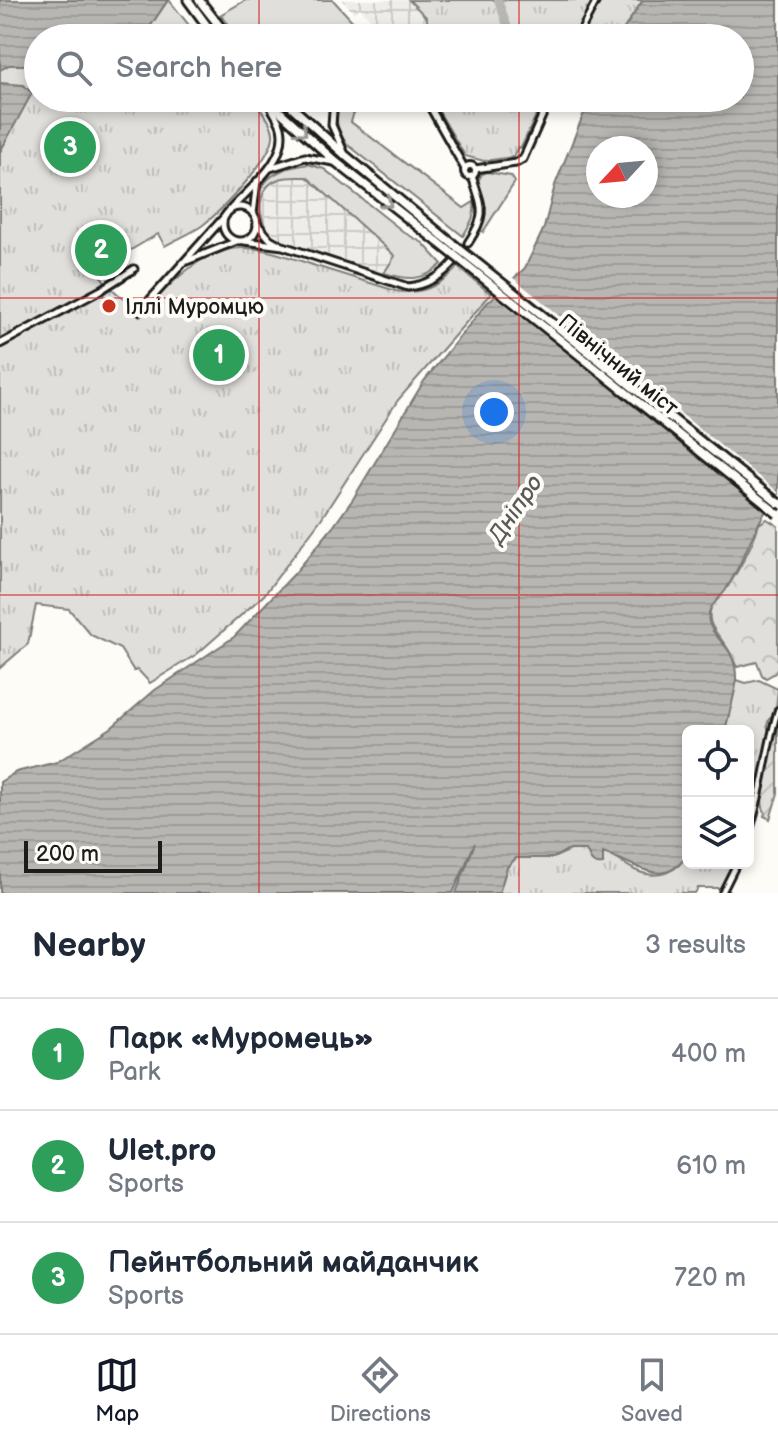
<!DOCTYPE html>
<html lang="en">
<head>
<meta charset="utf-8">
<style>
	:root { --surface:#fff; --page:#f2f2f3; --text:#1f2937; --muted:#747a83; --line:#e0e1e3; --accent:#111827 }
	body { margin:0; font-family:"Balsamiq Sans",sans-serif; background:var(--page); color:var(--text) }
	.controls { position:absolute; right:24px; bottom:24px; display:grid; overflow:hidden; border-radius:12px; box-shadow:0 4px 12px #0003 }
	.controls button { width:72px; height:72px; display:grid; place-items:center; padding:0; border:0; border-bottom:2px solid var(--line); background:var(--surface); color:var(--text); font:40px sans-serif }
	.compass { position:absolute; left:586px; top:136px; width:72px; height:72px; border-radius:50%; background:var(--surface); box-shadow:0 4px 12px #0003; rotate:244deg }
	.scale { position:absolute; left:24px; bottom:20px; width:138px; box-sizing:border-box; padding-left:8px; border:4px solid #1c1c1c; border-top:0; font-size:22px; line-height:28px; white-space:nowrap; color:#1c1c1c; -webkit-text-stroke:6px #fdfcf7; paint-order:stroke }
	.you { position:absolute; left:494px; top:412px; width:28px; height:28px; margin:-20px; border:6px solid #fff; border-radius:50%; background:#1a73e8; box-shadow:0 0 0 12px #1a73e833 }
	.badge { display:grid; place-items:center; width:52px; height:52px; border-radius:50%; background:var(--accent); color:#fff; font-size:26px; font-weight:700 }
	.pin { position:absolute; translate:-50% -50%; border:4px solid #fff; box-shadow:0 2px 8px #0006 }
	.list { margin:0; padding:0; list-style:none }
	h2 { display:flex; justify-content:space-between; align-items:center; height:104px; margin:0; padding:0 32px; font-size:34px }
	h2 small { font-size:26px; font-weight:400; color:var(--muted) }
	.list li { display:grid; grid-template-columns:52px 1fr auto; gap:24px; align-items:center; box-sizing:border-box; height:112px; padding:0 32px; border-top:2px solid var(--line) }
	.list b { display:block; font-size:30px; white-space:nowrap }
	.list p { margin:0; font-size:26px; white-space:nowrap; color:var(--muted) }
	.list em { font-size:26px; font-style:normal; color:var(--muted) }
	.icon { flex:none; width:44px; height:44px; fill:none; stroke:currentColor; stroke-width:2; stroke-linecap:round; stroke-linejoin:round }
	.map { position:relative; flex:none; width:778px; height:893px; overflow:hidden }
	.search { position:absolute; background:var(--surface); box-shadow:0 4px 12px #0003; left:24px; right:24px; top:24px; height:88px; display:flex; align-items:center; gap:20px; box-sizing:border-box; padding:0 28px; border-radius:44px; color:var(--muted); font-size:30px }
	.sheet { height:440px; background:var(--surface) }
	nav { display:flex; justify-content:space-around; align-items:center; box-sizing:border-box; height:112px; border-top:2px solid var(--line); background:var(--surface); font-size:22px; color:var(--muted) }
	nav a { display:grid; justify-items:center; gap:4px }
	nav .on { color:var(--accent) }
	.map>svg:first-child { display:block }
	.industrial { fill:url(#industrial-grid) }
	.grass { fill:#e0dfdb; stroke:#7e7e7c; stroke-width:2 }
	.forest { fill:url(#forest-crowns); stroke:#7e7e7c; stroke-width:2 }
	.park { fill:url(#park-tufts); stroke:#7e7e7c; stroke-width:2 }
	.garden { fill:url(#garden-furrows); stroke:#7e7e7c; stroke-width:2 }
	.water { fill:url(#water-rules); stroke:#797876; stroke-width:2; fill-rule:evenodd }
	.pier { fill:#fdfcf7 }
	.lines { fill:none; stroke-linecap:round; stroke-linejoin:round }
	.river { stroke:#b7b6b2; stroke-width:8 }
	.pedestrian-casing { stroke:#1c1c1c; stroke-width:10 }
	.minor-casing { stroke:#1c1c1c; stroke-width:11 }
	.primary-casing { stroke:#1c1c1c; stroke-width:13 }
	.pedestrian { stroke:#fdfcf7; stroke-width:4 }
	.minor { stroke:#fdfcf7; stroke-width:5 }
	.primary { stroke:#fdfcf7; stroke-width:7 }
	.primary-bridge-casing { stroke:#1c1c1c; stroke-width:13; stroke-linecap:butt }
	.primary-bridge { stroke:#fdfcf7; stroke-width:7 }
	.oneway { stroke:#989794 }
	.grid { fill:none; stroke:#d62828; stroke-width:2; stroke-opacity:0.55 }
	.poi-dot { fill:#c8321e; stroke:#fdfcf7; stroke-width:3 }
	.labels { text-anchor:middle; stroke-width:8; stroke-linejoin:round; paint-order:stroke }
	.poi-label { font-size:22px; fill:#1c1c1c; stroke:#fdfcf7; text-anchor:start }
	.street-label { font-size:22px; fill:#1c1c1c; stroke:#fdfcf7 }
	.water-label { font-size:24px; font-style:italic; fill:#5a5a58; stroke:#fdfcf7 }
</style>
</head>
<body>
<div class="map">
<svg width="778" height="893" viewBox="0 0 778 893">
	<defs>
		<pattern id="industrial-grid" width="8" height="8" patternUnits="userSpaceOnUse" patternTransform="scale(2)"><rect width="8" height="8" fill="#eeede9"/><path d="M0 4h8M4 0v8" fill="none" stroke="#cccbc7"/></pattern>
		<pattern id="forest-crowns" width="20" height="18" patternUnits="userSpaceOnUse" patternTransform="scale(2)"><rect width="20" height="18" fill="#e0dfdb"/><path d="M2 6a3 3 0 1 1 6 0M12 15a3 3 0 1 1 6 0" fill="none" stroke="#c0bfbb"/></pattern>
		<pattern id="park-tufts" width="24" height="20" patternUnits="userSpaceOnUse" patternTransform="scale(2)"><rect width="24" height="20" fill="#e0dfdb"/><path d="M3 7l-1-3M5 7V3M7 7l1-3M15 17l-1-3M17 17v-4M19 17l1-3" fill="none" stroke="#c0bfbb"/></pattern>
		<pattern id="garden-furrows" width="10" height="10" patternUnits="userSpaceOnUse" patternTransform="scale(2)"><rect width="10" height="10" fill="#e0dfdb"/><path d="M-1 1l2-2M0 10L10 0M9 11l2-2" fill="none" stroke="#c0bfbb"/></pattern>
		<pattern id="water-rules" width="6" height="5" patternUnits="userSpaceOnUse" patternTransform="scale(2)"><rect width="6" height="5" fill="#b7b6b2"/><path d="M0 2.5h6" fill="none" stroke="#9d9c98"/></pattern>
	</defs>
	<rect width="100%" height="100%" fill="#fdfcf7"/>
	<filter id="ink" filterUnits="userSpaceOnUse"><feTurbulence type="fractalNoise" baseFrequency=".0125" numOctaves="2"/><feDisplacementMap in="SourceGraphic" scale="16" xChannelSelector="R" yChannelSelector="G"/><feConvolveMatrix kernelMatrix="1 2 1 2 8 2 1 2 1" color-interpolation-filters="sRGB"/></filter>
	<g filter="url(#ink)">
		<g class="industrial">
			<polygon points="342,0 409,0 426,16 427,22 412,38 388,38 360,8 354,13"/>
			<polygon points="307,177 395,256 384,273 281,239 265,226 260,215 260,204 269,187 279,179"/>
		</g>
		<g class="grass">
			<polygon points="246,0 333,0 357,26 360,38 242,38 220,15"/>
			<path d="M343,98h15l-7,24 113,86 10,-6c2,14 -4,22 -11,34l-116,-92c-11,-14 -14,-30 -4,-46z"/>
			<path d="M308,164l16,5 81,64 18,10 19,21c-19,18 -35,16 -58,9l11,-17 -88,-79c-8,0 -20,-1 -28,2 -20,7 -22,30 -14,47 -18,-20 -5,-47 18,-56 8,-3 17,-4 25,-6z"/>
			<polygon points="487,172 511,176 515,182 483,232 480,230 486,208 478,181 482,174"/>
		</g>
		<path class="forest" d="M767,519l11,7v140l-3,7 -9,5 -4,-3 -5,-13 -20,5c-3,-5 -5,-12 -9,-18 -11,-17 -25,-25 -15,-47 17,-11 40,-58 46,-78z"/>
		<g class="park">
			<polygon points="168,0 169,0 199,38 138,38 147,31"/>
			<polygon points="409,0 643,0 618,38 412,38 427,22 427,18"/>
			<path d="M0,48l27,17h11v33h212c9,10 21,21 23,35 3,22 -52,78 -70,92 -11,8 -26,14 -38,21l-7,-12 -61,36c8,15 30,34 47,40 19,-18 38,-39 61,-52 39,-22 76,-3 114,9 25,8 51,16 77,24 26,4 44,-5 62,-24l33,27 -93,106 -77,119 -57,76 -67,59 -47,29 -12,-13 -4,1 -14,-22 -29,-14 -22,-26 -33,-4 -8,39 -28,24z"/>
			<polygon points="431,98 544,98 521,148 518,147 513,157 484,161 465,156"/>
			<polygon points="737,680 746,683 759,680 778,689 775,716 769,719 767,726 770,732 759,788 748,820 748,731 725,731"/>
			<path d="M573,849l13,1 17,12 -1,-9c15,3 23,13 35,18 21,9 41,1 51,-18v10h46l-11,25h-25l-3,5h-196l8,-26 9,-9h37z"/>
		</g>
		<path class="garden" d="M778,716v77l-8,26 -6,-3 1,-4c-10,-13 8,-77 13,-96z"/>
		<g class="water">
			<polygon points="0,0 168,0 147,31 138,38 38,38 38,65 9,65 0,70"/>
			<path d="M643,0h135v494c-23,26 -33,67 -53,97 -8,11 -19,16 -16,31 3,13 15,20 21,31 14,25 0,52 -5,78h-37v122c-24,40 -54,8 -85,0v11c-12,2 -13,-6 -17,-14h-19l-14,8h-37l-9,9 -8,26h-43l19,-50 -22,50h-453v-111l16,-10 41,-10 54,-34 44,-38 79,-53 62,-65 37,-45 20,-28 71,-118 62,-77 39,-36 19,-40 11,-43 35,-87h150v-60h-122zM598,148h48v48h-48z"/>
			<polygon points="0,83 23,85 32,93 0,152"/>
		</g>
		<polygon class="pier" points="512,277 778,492 778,499 768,513 493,295"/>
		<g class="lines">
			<polyline class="river" points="498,0 508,28 524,38"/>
			<g class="pedestrian-casing">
				<g id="pedestrian">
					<polyline points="577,38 597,0"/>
					<path d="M748,835c15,-40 17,-84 30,-125"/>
					<polyline points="722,893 737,863"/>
				</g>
			</g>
			<g class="minor-casing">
				<g id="minor">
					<polyline points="288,98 312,102 330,98"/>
					<polyline points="334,98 332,125 344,152"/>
					<polyline points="425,98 465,169"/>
					<circle cx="470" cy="171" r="5.5"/>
					<polyline points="270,168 305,157 334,162"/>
					<polyline points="475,169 516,163 523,159 550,98"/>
					<circle cx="240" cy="224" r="17"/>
					<path d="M229,211c19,-22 60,-50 52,-84 -2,-7 -8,-16 -12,-23"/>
					<polyline points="253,214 257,181"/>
					<polyline points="257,224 270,239 279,244"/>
					<path d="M244,241l39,5 125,41c20,-2 34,-11 47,-26"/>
					<path d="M468,243c20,-30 14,-35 4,-67"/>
					<polyline points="187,261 237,241"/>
					<polyline points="140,311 226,215"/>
					<polyline points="0,344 101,290 134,269"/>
				</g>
			</g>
			<g class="primary-casing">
				<g id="primary">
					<polyline points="188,0 216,38"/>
					<polyline points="199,0 229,38"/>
					<polyline points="265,98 336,162 438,242"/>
					<polyline points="282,98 346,156 443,236"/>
				</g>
			</g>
			<use href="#pedestrian" class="pedestrian"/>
			<use href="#minor" class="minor"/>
			<use href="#primary" class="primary"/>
			<g class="primary-bridge-casing">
				<g id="primary-bridge">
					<polyline points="443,236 778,503"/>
					<polyline points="438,242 778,514"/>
				</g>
			</g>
			<use href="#primary-bridge" class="primary-bridge"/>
		</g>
		<defs><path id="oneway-chevron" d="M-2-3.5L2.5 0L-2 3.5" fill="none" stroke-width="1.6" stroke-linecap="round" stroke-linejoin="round" transform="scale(2)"/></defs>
		<g class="oneway">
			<use href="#oneway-chevron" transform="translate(302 131) rotate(42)"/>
			<use href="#oneway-chevron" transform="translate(387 203) rotate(39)"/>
		</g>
	</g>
	<path class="grid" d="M259,0v38M519,0v38M259,98v795M519,98v795M0,298h778M0,595h778"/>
	<circle class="poi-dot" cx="109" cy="306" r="8"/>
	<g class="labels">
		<g class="poi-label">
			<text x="125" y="314">Іллі Муромцю</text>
		</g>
		<g class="street-label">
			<text transform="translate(619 364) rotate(39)" y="8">Північний міст</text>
		</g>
		<g class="water-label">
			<text transform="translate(515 509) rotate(-56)" y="8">Дніпро</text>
		</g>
	</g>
</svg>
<div class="controls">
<button><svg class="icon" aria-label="locate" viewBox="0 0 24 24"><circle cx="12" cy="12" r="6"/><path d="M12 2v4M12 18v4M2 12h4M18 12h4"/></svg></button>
<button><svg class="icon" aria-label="layers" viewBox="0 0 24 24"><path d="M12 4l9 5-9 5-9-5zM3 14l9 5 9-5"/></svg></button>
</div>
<svg class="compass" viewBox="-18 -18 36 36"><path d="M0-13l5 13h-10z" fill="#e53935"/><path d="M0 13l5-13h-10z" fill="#747a83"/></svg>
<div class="scale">200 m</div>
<div class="you"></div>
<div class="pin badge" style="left:219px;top:355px;background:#2e9e5b">1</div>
<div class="pin badge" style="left:101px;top:250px;background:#2e9e5b">2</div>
<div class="pin badge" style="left:70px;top:147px;background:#2e9e5b">3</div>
<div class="search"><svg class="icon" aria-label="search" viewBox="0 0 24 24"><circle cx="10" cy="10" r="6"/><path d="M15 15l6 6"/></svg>Search here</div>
</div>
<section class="sheet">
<h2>Nearby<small>3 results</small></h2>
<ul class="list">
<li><span class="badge" style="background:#2e9e5b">1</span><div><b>Парк «Муромець»</b><p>Park</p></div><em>400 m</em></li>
<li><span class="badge" style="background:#2e9e5b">2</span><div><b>Ulet.pro</b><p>Sports</p></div><em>610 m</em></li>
<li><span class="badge" style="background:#2e9e5b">3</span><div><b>Пейнтбольний майданчик</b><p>Sports</p></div><em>720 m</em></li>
</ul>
</section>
<nav>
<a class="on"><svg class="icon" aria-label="map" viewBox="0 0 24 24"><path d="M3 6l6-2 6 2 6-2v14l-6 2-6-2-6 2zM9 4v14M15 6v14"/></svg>Map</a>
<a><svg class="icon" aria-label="directions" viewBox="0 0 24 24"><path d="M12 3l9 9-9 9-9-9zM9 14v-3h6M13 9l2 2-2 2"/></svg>Directions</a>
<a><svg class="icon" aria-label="saved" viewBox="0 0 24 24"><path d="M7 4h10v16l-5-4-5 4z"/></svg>Saved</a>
</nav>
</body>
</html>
